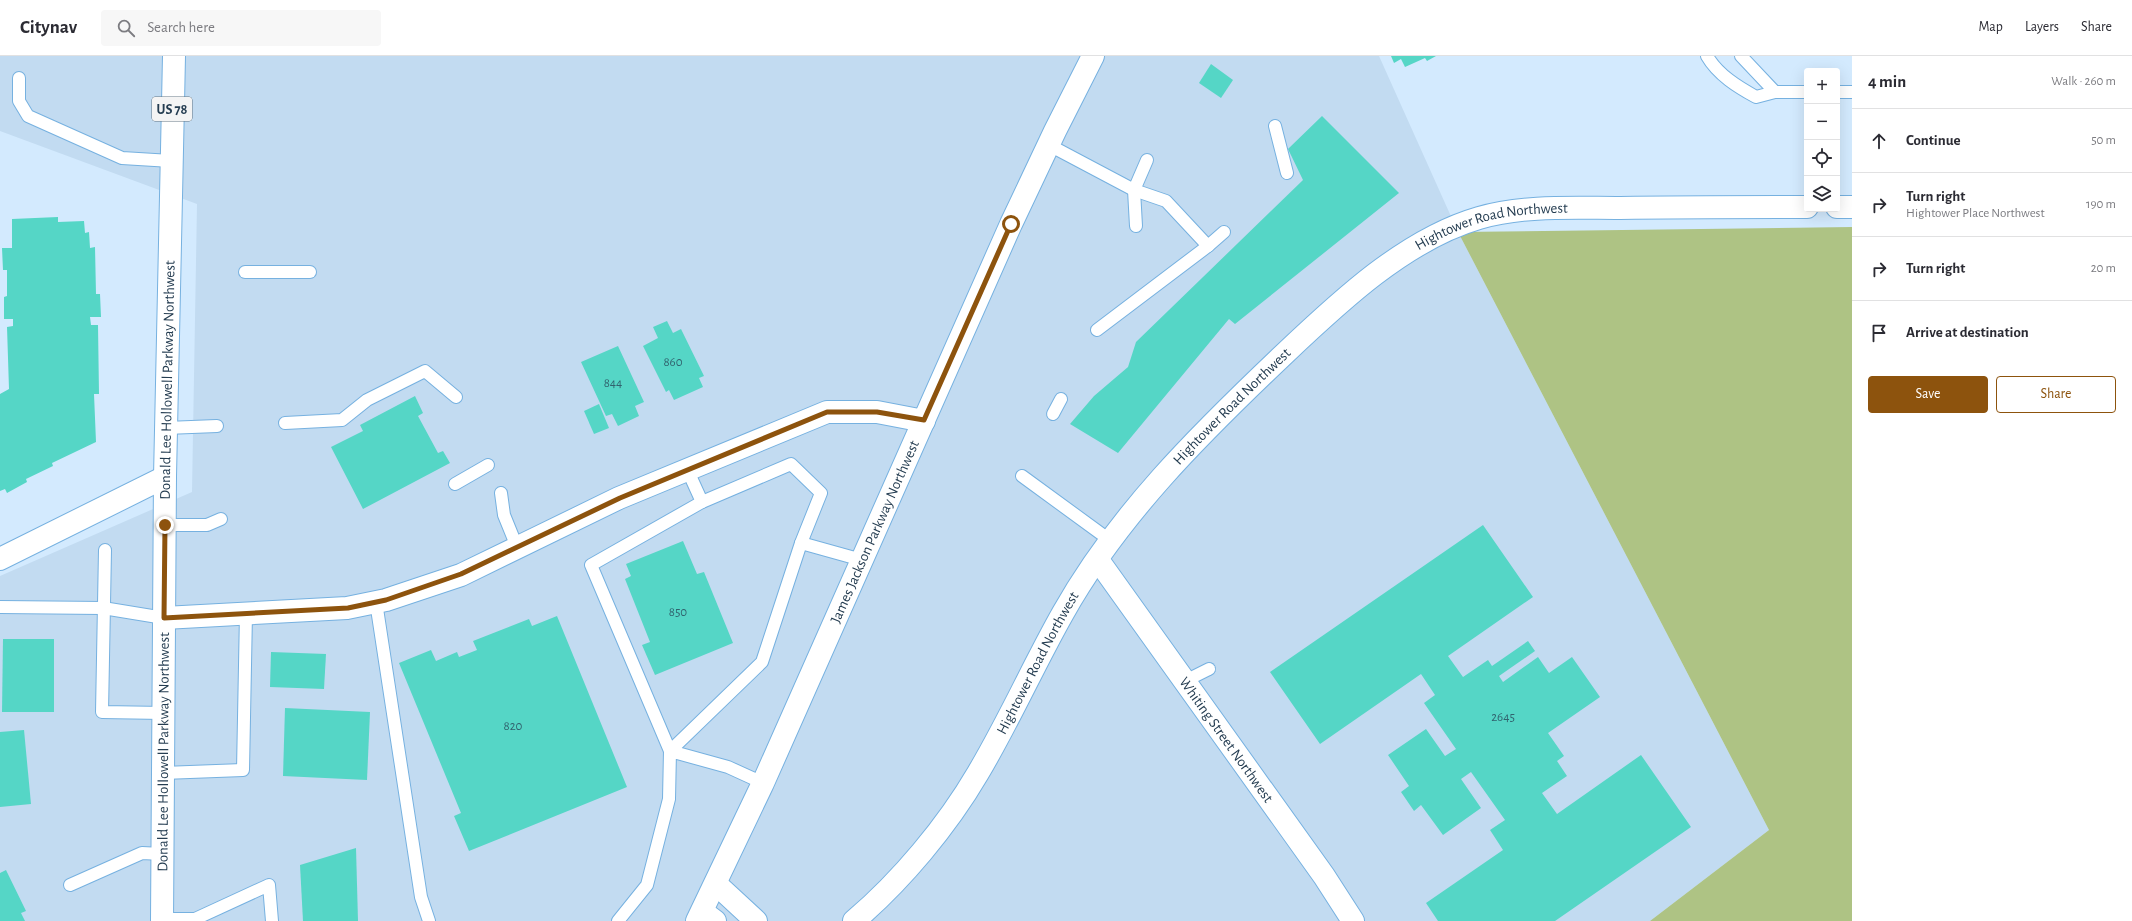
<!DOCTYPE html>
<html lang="en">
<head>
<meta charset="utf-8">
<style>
	:root { --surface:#fff; --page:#f7f7f7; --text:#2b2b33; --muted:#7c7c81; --line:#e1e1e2; --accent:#8d530d }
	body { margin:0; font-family:"Alegreya Sans",sans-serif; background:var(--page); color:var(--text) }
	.controls { position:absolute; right:12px; top:12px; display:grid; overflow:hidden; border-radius:4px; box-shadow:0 4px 16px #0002 }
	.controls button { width:36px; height:36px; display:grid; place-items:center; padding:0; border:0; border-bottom:1px solid var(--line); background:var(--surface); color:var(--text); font:20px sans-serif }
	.stop { position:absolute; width:12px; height:12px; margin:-9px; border:3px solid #8d530d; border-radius:50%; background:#fff }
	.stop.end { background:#8d530d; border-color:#fff; box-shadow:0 1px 4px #0008 }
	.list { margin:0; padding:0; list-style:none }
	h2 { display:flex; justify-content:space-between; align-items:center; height:52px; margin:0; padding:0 16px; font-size:17px }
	h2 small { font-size:13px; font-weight:400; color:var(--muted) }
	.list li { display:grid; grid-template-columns:26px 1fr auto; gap:12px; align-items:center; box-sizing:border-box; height:64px; padding:0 16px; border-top:1px solid var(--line) }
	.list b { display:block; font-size:15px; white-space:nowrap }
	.list p { margin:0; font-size:13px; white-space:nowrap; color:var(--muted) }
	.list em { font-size:13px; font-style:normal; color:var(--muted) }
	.actions { display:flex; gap:8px; padding:12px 16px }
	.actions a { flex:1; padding:9px 0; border:1px solid var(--accent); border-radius:4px; text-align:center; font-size:14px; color:var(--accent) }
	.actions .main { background:var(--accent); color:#fff }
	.icon { flex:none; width:22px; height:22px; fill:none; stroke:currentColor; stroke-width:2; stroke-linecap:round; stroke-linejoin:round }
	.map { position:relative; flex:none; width:1852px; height:865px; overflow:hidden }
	header { display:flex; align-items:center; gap:24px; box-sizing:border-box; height:56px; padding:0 20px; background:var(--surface); border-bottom:1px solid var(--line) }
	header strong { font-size:19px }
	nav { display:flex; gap:22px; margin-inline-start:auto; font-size:14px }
	.search { width:280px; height:36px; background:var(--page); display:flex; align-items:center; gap:10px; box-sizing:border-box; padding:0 14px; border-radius:4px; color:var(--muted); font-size:15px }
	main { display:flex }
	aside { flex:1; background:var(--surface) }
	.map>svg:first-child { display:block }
	.built { fill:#c2dbf1 }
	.green { fill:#aec384 }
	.building { fill:#55d6c6 }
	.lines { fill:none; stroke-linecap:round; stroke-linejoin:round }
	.service-casing { stroke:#76b1e0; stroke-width:14 }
	.minor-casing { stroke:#76b1e0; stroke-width:24 }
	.tertiary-casing { stroke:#76b1e0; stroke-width:24 }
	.secondary-casing { stroke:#76b1e0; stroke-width:24 }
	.primary-casing { stroke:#76b1e0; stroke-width:24 }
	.service { stroke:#fff; stroke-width:12 }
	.minor { stroke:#fff; stroke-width:22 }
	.tertiary { stroke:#fff; stroke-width:22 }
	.secondary { stroke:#fff; stroke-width:22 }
	.primary { stroke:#fff; stroke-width:22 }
	.route { stroke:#8d530d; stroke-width:5 }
	.labels { text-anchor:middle; stroke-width:3.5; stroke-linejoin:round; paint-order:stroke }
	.number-label { font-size:13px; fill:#31636e }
	.shield { fill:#f4f4f4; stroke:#637482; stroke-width:1 }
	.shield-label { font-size:14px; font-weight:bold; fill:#253d51 }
	.street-label { font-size:15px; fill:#253d51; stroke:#f4f4f4 }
</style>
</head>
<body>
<header>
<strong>Citynav</strong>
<div class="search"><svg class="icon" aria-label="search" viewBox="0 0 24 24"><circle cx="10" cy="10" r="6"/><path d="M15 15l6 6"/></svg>Search here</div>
<nav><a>Map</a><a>Layers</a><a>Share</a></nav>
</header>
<main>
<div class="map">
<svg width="1852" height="865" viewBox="0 0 1852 865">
	<rect width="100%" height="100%" fill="#d3eafe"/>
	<polygon class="built" points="0,0 1379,0 1458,176 1769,774 1650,865 0,865 0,520 192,436 197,148 0,75"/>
	<polygon class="green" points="1852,171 1852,865 1650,865 1769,774 1458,176"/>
	<g class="building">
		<polygon points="1391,0 1436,0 1427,5 1425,2 1405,11 1401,3 1394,7"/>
		<polygon points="1211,8 1233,24 1221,42 1199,27"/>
		<polygon points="1322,60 1399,137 1235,268 1229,263 1118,397 1070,368 1094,340 1128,311 1136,286 1303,124 1288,93"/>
		<polygon points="58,161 58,166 84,165 85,177 89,176 90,192 95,191 96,238 100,238 101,261 90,261 91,269 98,269 99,338 94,338 96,386 52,407 53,410 26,423 27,426 7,437 5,433 0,435 0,338 9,333 7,271 13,270 13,263 4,263 4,241 7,240 7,214 3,214 2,192 12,192 12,163"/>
		<polygon points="667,265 673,277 681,273 704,320 699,322 703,331 674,344 669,334 666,336 643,290 658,282 653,271"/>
		<polygon points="618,290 644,346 635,350 639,360 618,370 612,358 606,360 581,306"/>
		<polygon points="415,340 423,357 418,360 438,397 443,395 450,407 363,453 331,391 363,375 360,369"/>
		<polygon points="599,348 609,372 594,378 584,355"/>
		<polygon points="1483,469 1533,541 1448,600 1463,621 1488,604 1492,610 1528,585 1535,595 1499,620 1503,626 1538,601 1549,617 1572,601 1600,641 1548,677 1564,700 1557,705 1567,720 1542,737 1557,758 1641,699 1691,771 1555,865 1438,865 1426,847 1503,794 1490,774 1505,764 1471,716 1461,723 1481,752 1443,779 1421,749 1414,755 1401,736 1409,730 1388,699 1426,673 1445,700 1456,693 1424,647 1435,639 1421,618 1320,688 1270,616"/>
		<polygon points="683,485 697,518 704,516 733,587 655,619 642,589 650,586 625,523 631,520 626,508"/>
		<polygon points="557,560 627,731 469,795 454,760 461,757 399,607 431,594 436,605 457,596 459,601 477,594 473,585 529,563 532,570"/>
		<polygon points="3,583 54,583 54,656 2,656"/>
		<polygon points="271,596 326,598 324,633 270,631"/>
		<polygon points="285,652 370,656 367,724 283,720"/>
		<polygon points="24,674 31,748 0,751 0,676"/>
		<polygon points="356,792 358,865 303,865 300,809"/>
		<polygon points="6,814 26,855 21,857 25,865 0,865 0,817"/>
	</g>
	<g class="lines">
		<g class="service-casing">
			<g id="service">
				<path d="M1707,0c11,19 31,31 49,41l19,-5h32"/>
				<polyline points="1741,0 1775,36"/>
				<polyline points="19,22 19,45 28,60 122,102 171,105"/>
				<polyline points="1837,36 1852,36"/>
				<polyline points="1275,70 1287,117"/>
				<polyline points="1049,89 1134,134 1166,145 1208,190"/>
				<polyline points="1136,170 1134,134 1147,104"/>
				<polyline points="245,216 310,216"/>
				<polyline points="1097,274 1208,190 1224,176"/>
				<polyline points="1053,358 1061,343"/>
				<polyline points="285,367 342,364 367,344 425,315 456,341"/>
				<polyline points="166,372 217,370"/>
				<polygon points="791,408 821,437 801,487 762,606 670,695 591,509 702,446"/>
				<polyline points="687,413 702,446"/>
				<polyline points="1022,420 1111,485"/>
				<polyline points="455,428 488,409"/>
				<polyline points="501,437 504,459 517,491"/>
				<polyline points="165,469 207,469 221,463"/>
				<polyline points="801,487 862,504"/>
				<polyline points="105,494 102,656 164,657"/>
				<polyline points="376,546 421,841 429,865"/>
				<polyline points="0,551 103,552 164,562"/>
				<polyline points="1185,625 1209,613"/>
				<polyline points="163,717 243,714 246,557"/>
				<polyline points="70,829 142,797 162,798"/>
				<polyline points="162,863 195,863 269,829 272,865"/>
				<polyline points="618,865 647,829 669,743 670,695 728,711 763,727"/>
			</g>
		</g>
		<g class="minor-casing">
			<g id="minor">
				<polyline points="0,503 165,421"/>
				<path id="s1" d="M1098,504l226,316 29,45"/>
				<polyline points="164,562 347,552 386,544 461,519 619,442 827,356 877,356 924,365"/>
			</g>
		</g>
		<g class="tertiary-casing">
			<g id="tertiary">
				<polyline points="1837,151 1852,151"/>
				<polyline points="716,828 756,865"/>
				<polyline points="703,856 715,865"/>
				<path id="s2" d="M854,865c47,-40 93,-95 124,-148 31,-52 55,-107 85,-160 55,-98 136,-178 217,-255 55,-52 123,-118 199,-140 44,-13 94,-10 141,-10 62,-1 125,-1 187,-1"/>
			</g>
		</g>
		<g class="secondary-casing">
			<g id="secondary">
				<path id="s3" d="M697,865l66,-138 248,-559 44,-93 38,-75"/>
			</g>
		</g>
		<g class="primary-casing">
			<g id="primary">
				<path id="s4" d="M162,865l3,-444 9,-421"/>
			</g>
		</g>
		<use href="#service" class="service"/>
		<use href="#minor" class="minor"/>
		<use href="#tertiary" class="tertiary"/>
		<use href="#secondary" class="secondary"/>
		<use href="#primary" class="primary"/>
	</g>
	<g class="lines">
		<polyline class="route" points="165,469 164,562 348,552 386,544 461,518 620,442 827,356 877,356 924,364 1011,168"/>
	</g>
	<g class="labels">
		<g class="number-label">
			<text x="673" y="310">860</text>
			<text x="613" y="331">844</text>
			<text x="678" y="560">850</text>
			<text x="1503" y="665">2645</text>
			<text x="513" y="674">820</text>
		</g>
		<rect class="shield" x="152" y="41" width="40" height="24" rx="3"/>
		<g class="shield-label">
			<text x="172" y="58">US 78</text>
		</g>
		<g class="street-label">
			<text dy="5" stroke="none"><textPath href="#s2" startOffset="967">Hightower Road Northwest</textPath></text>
			<text dy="5" stroke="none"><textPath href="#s4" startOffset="541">Donald Lee Hollowell Parkway Northwest</textPath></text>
			<text dy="5" stroke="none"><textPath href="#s2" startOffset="643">Hightower Road Northwest</textPath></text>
			<text dy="5" stroke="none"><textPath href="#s3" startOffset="428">James Jackson Parkway Northwest</textPath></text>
			<text dy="5" stroke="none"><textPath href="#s2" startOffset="319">Hightower Road Northwest</textPath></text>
			<text dy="5" stroke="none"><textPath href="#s1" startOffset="221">Whiting Street Northwest</textPath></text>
			<text dy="5" stroke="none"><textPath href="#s4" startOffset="169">Donald Lee Hollowell Parkway Northwest</textPath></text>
		</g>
	</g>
</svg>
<div class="controls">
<button>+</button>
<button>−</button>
<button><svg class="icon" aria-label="locate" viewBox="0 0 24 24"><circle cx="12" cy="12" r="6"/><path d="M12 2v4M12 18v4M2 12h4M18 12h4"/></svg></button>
<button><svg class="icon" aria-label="layers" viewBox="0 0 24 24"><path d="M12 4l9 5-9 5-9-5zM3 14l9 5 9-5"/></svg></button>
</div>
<div class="stop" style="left:1011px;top:168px"></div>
<div class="stop end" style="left:165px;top:469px"></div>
</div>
<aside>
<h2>4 min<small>Walk · 260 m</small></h2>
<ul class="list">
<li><svg class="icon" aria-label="ahead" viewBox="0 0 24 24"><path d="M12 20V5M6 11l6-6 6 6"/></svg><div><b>Continue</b></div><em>50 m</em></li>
<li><svg class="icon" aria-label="right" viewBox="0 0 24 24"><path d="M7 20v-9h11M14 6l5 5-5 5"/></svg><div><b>Turn right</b><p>Hightower Place Northwest</p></div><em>190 m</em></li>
<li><svg class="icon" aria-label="right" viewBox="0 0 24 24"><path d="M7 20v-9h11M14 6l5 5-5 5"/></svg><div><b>Turn right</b></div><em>20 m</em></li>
<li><svg class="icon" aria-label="arrive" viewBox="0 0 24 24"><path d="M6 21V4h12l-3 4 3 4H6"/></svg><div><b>Arrive at destination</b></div></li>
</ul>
<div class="actions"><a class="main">Save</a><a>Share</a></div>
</aside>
</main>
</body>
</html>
